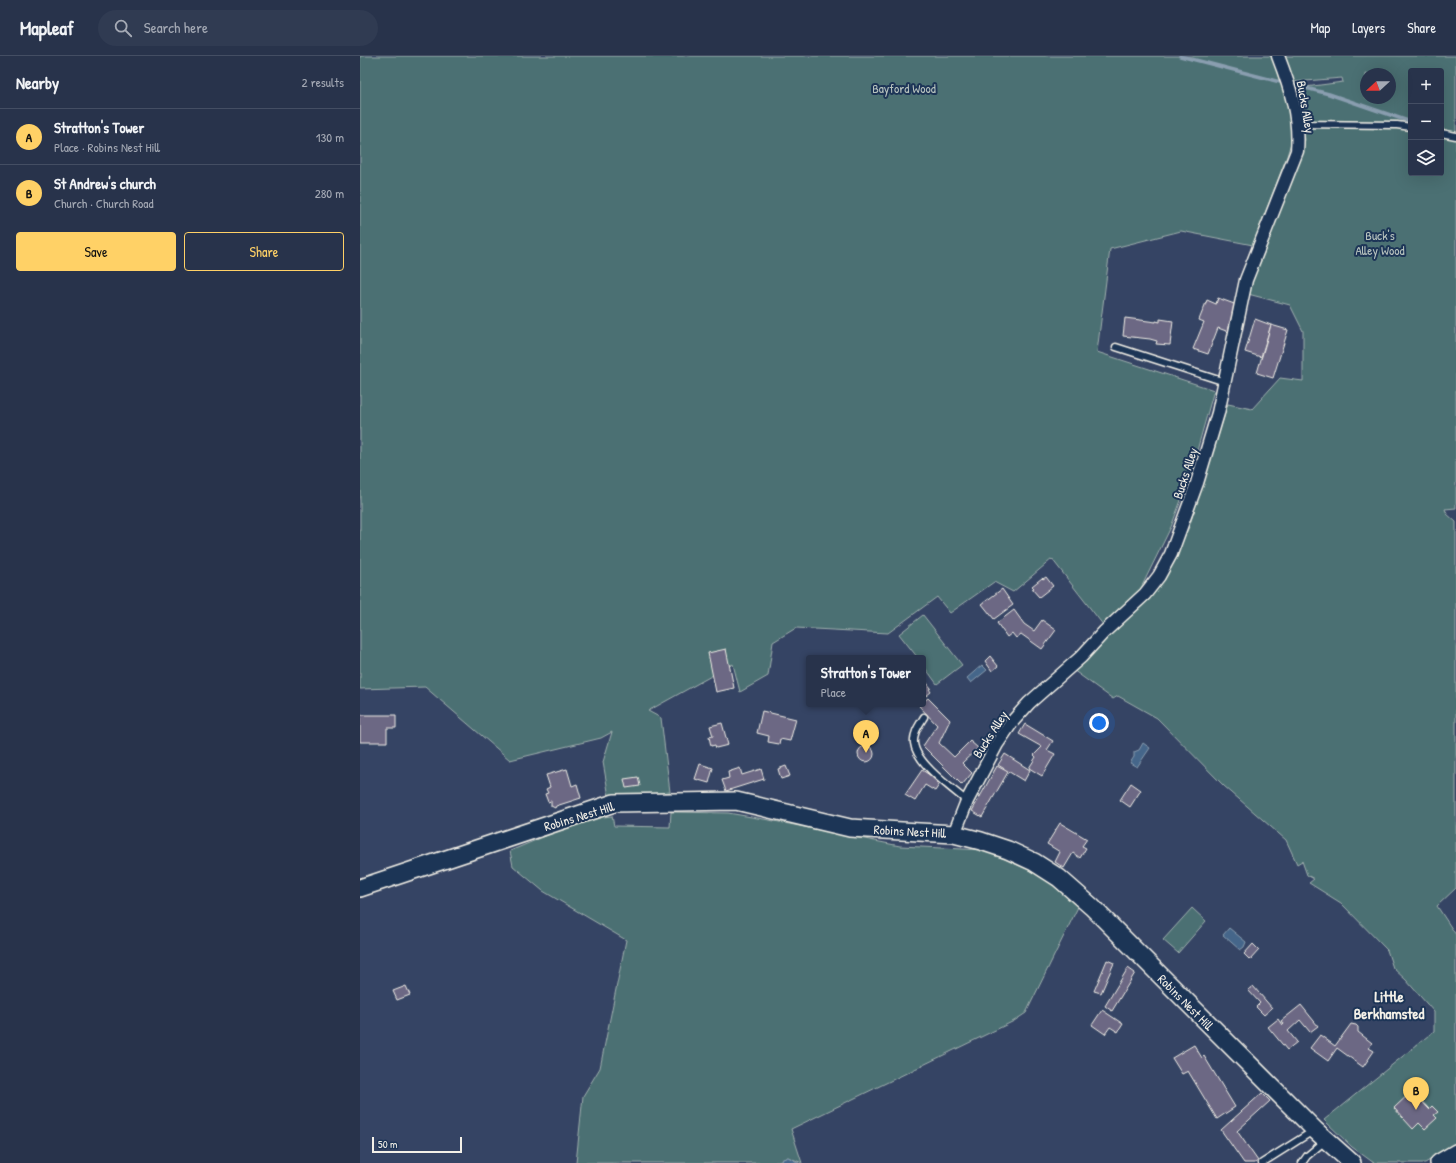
<!DOCTYPE html>
<html lang="en">
<head>
<meta charset="utf-8">
<style>
	:root { --surface:#28334b; --page:#303b52; --text:#f1f3f6; --muted:#a5aab5; --line:#444e63; --accent:#ffd166 }
	body { margin:0; font-family:"Patrick Hand",sans-serif; background:var(--page); color:var(--text) }
	.controls { position:absolute; right:12px; top:12px; display:grid; overflow:hidden; border-radius:4px; box-shadow:0 4px 16px #0002 }
	.controls button { width:36px; height:36px; display:grid; place-items:center; padding:0; border:0; border-bottom:1px solid var(--line); background:var(--surface); color:var(--text); font:20px sans-serif }
	.compass { position:absolute; left:1000px; top:12px; width:36px; height:36px; border-radius:50%; background:var(--surface); box-shadow:0 4px 16px #0002; rotate:249deg }
	.scale { position:absolute; left:12px; bottom:10px; width:90px; box-sizing:border-box; padding-left:4px; border:2px solid #f4f1e8; border-top:0; font-size:11px; line-height:14px; white-space:nowrap; color:#f4f1e8; -webkit-text-stroke:3px #1d3557; paint-order:stroke }
	.you { position:absolute; left:739px; top:667px; width:14px; height:14px; margin:-10px; border:3px solid #fff; border-radius:50%; background:#1a73e8; box-shadow:0 0 0 6px #1a73e833 }
	.badge { display:grid; place-items:center; width:26px; height:26px; border-radius:50%; background:var(--accent); color:#111; font-size:13px; font-weight:700 }
	.pin { position:absolute; translate:-50% -33px; filter:drop-shadow(0 1px 2px #0008) }
	.pin::after { content:''; position:absolute; top:21px; width:14px; height:12px; background:inherit; clip-path:polygon(0 0,100% 0,50% 100%) }
	.popup { position:absolute; left:446px; top:599px; width:120px; height:52px; box-sizing:border-box; display:grid; place-content:center; border-radius:4px; background:var(--surface); filter:drop-shadow(0 1px 3px #0005); font-size:13px; white-space:nowrap; color:var(--muted) }
	.popup b { font-size:15px; color:var(--text) }
	.popup::after { content:''; position:absolute; left:50%; top:100%; margin-left:-8px; border:8px solid transparent; border-top-color:var(--surface) }
	.list { margin:0; padding:0; list-style:none }
	h2 { display:flex; justify-content:space-between; align-items:center; height:52px; margin:0; padding:0 16px; font-size:17px }
	h2 small { font-size:13px; font-weight:400; color:var(--muted) }
	.list li { display:grid; grid-template-columns:26px 1fr auto; gap:12px; align-items:center; box-sizing:border-box; height:56px; padding:0 16px; border-top:1px solid var(--line) }
	.list b { display:block; font-size:15px; white-space:nowrap }
	.list p { margin:0; font-size:13px; white-space:nowrap; color:var(--muted) }
	.list em { font-size:13px; font-style:normal; color:var(--muted) }
	.actions { display:flex; gap:8px; padding:12px 16px }
	.actions a { flex:1; padding:9px 0; border:1px solid var(--accent); border-radius:4px; text-align:center; font-size:14px; color:var(--accent) }
	.actions .main { background:var(--accent); color:#111 }
	.icon { flex:none; width:22px; height:22px; fill:none; stroke:currentColor; stroke-width:2; stroke-linecap:round; stroke-linejoin:round }
	.map { position:relative; flex:none; width:1096px; height:1107px; overflow:hidden }
	header { display:flex; align-items:center; gap:24px; box-sizing:border-box; height:56px; padding:0 20px; background:var(--surface); border-bottom:1px solid var(--line) }
	header strong { font-size:19px }
	nav { display:flex; gap:22px; margin-inline-start:auto; font-size:14px }
	.search { width:280px; height:36px; background:var(--page); display:flex; align-items:center; gap:10px; box-sizing:border-box; padding:0 14px; border-radius:22px; color:var(--muted); font-size:15px }
	main { display:flex }
	aside { flex:1; background:var(--surface) }
	.map>svg:first-child { display:block }
	.green { fill:#4b7073; stroke:#a0b0ae; fill-rule:evenodd }
	.water { fill:#44668a; stroke:#8a9eb0 }
	.lines { fill:none; stroke-linecap:round; stroke-linejoin:round }
	.stream { stroke:#8a9eb0; stroke-width:3.5 }
	.building { fill:#6c6784; stroke:#f4f1e8 }
	.lane-casing { stroke:#f4f1e8; stroke-width:9 }
	.street-casing { stroke:#f4f1e8; stroke-width:15 }
	.secondary-casing { stroke:#f4f1e8; stroke-width:20 }
	.lane { stroke:#1d3557; stroke-width:6 }
	.street { stroke:#1d3557; stroke-width:12 }
	.secondary { stroke:#1d3557; stroke-width:17 }
	.labels { text-anchor:middle; stroke-width:4; stroke-linejoin:round; paint-order:stroke }
	.park-label { font-size:13px; fill:#b9c4bf; stroke:#1d3557 }
	.street-label { font-size:13px; fill:#f4f1e8; stroke:#1d3557 }
	.quarter-label { font-size:15px; font-weight:bold; fill:#f4f1e8; stroke:#1d3557 }
</style>
</head>
<body>
<header>
<strong>Mapleaf</strong>
<div class="search"><svg class="icon" aria-label="search" viewBox="0 0 24 24"><circle cx="10" cy="10" r="6"/><path d="M15 15l6 6"/></svg>Search here</div>
<nav><a>Map</a><a>Layers</a><a>Share</a></nav>
</header>
<main>
<aside>
<h2>Nearby<small>2 results</small></h2>
<ul class="list">
<li><span class="badge">A</span><div><b>Stratton's Tower</b><p>Place · Robins Nest Hill</p></div><em>130 m</em></li>
<li><span class="badge">B</span><div><b>St Andrew's church</b><p>Church · Church Road</p></div><em>280 m</em></li>
</ul>
<div class="actions"><a class="main">Save</a><a>Share</a></div>
</aside>
<div class="map">
<svg width="1096" height="1107" viewBox="0 0 1096 1107">
	<rect width="100%" height="100%" fill="#354464"/>
	<filter id="ink" filterUnits="userSpaceOnUse"><feTurbulence type="fractalNoise" baseFrequency=".025" numOctaves="2"/><feDisplacementMap in="SourceGraphic" scale="8" xChannelSelector="R" yChannelSelector="G"/><feConvolveMatrix kernelMatrix="1 2 1 2 8 2 1 2 1" color-interpolation-filters="sRGB"/></filter>
	<g filter="url(#ink)">
		<g class="green">
			<polygon points="0,0 911,0 928,44 932,83 927,100 893,189 821,175 750,193 737,296 854,334 829,423 811,471 780,534 744,570 692,503 653,536 634,526 590,557 577,541 528,577 436,572 413,586 408,620 380,636 373,608 288,655 301,662 310,736 249,741 243,706 252,676 241,682 150,704 65,631 0,633"/>
			<path d="M922,0h174v452l-11,1 2,5 9,8v366l-19,18 19,29v210l-31,18h-51l-22,-16 -28,-27 110,-89v-19l-28,-32 -13,-12 -6,-18 -46,-47 -32,-20 5,-4 -7,-4 -5,-14 -5,3 -11,-24 -62,-54 -67,-68 -39,-22 -5,3 -40,-29 96,-103 20,-40 39,-123 24,5 28,-31 23,3v-50l-13,-26 -42,-11 5,-22 31,-72 21,-60 -7,-52 45,-6 -1,-4 -49,4zM1051,15h30v102h-30zM1006,18h24v24h-24z"/>
			<polygon points="563,559 602,609 577,628 563,609 563,602 558,602 539,578"/>
			<polygon points="311,756 368,757 409,764 540,790 624,794 682,820 718,851 666,957 654,965 431,1073 442,1107 428,1101 414,1107 216,1107 223,1040 240,1012 266,884 183,835 153,810 150,795 226,763 252,760 254,770 310,771"/>
			<polygon points="832,852 846,865 818,897 803,884"/>
		</g>
		<g class="water">
			<polygon points="622,609 627,614 611,627 607,622"/>
			<polygon points="783,687 790,692 777,711 770,707 774,701 774,696 779,694"/>
			<polygon points="869,872 886,886 884,891 880,894 863,879"/>
			<polygon points="428,1101 439,1107 414,1107"/>
		</g>
		<g class="lines">
			<g class="stream">
				<polyline points="820,0 924,27"/>
				<polyline points="930,28 969,38 1051,66"/>
			</g>
		</g>
		<g class="building">
			<polygon points="858,242 877,249 869,268 872,269 869,276 858,272 848,298 833,293 844,266 839,264 847,244 856,248"/>
			<polygon points="765,262 796,266 796,265 800,266 800,263 813,265 810,289 796,288 797,285 790,283 763,280"/>
			<polygon points="895,263 911,269 901,301 885,296"/>
			<polygon points="911,269 928,274 913,322 897,317"/>
			<polygon points="686,521 693,530 679,541 672,533 674,532 672,530 682,522 683,523"/>
			<polygon points="642,533 653,549 634,563 622,548"/>
			<polygon points="654,554 664,568 674,575 682,564 696,574 682,593 661,578 656,582 652,577 647,581 637,567"/>
			<polygon points="366,593 374,632 356,636 348,597"/>
			<polygon points="630,600 638,610 632,615 625,605"/>
			<polygon points="563,622 571,632 569,633 571,636 566,640 563,636"/>
			<polygon points="568,642 590,664 579,687 594,701 610,685 618,692 602,707 612,717 602,729 563,690 577,669 559,650 563,648 563,646"/>
			<polygon points="402,655 436,663 430,685 420,683 419,688 408,686 409,680 397,677"/>
			<polygon points="0,659 36,659 36,672 27,672 27,686 0,686"/>
			<polygon points="362,667 368,689 356,692 355,689 351,690 349,681 353,680 350,670"/>
			<polygon points="665,668 693,685 687,694 695,698 682,720 669,712 676,701 674,699 682,691 659,678"/>
			<circle cx="506" cy="698" r="8"/>
			<polygon points="645,698 670,714 664,725 638,709"/>
			<polygon points="340,708 353,712 349,727 335,723"/>
			<polygon points="426,710 430,720 421,723 418,713"/>
			<polygon points="637,710 648,716 622,761 612,755"/>
			<polygon points="380,712 382,719 401,713 404,723 366,735 362,724 369,722 368,716"/>
			<polygon points="207,713 212,730 217,728 221,742 196,750 195,752 191,750 191,745 188,746 185,738 188,737 186,733 190,731 186,719"/>
			<polygon points="562,714 581,726 575,735 565,729 555,745 545,739"/>
			<polygon points="278,721 280,730 266,732 264,723"/>
			<polygon points="771,727 781,734 770,751 760,744"/>
			<polygon points="700,767 727,783 722,790 726,792 720,802 713,797 704,812 695,806 700,796 687,788"/>
			<polygon points="893,888 899,894 890,904 884,898"/>
			<polygon points="747,904 754,907 741,937 734,935"/>
			<polygon points="768,912 775,917 752,955 745,950"/>
			<polygon points="46,930 50,939 37,944 33,935"/>
			<polygon points="893,930 912,952 904,959 896,951 900,947 888,934"/>
			<polygon points="941,949 958,970 950,976 940,964 928,975 937,986 927,994 908,971 918,963 922,969 923,968 921,965"/>
			<polygon points="742,954 763,968 758,976 750,971 745,978 732,969"/>
			<polygon points="991,968 996,969 998,971 998,976 1012,987 1009,992 1014,995 1003,1011 977,992 968,1005 950,992 960,979 975,990"/>
			<polygon points="834,989 842,1002 844,1000 875,1051 857,1063 828,1015 822,1018 812,1002"/>
			<polygon points="1052,1035 1069,1053 1072,1050 1078,1056 1074,1059 1077,1062 1065,1073 1059,1067 1053,1073 1034,1052"/>
			<polygon points="902,1037 910,1045 877,1075 898,1105 895,1107 884,1107 861,1074"/>
		</g>
		<g class="lines">
			<g class="lane-casing">
				<g id="lane">
					<polyline points="937,68 1037,69 1051,71"/>
					<polyline points="1081,77 1096,80"/>
					<polyline points="756,291 865,326"/>
					<path d="M564,661c-5,8 -11,16 -10,26 2,20 37,45 53,58"/>
					<polyline points="902,1107 953,1075"/>
					<polyline points="942,1107 947,1100 965,1085"/>
				</g>
			</g>
			<g class="street-casing">
				<path id="street" d="M594,778l13,-33 30,-57 15,-22 17,-19 52,-46 23,-25 41,-38 14,-18 12,-22 26,-71 21,-70 28,-133 51,-129c3,-34 -7,-64 -19,-95"/>
			</g>
			<g class="secondary-casing">
				<g id="secondary">
					<polyline points="0,832 254,747 376,745 490,772 594,778 621,785 648,794 674,806 699,822 732,851 955,1074 992,1107"/>
					<polyline points="1079,1107 1096,1097"/>
				</g>
			</g>
			<use href="#lane" class="lane"/>
			<use href="#street" class="street"/>
			<use href="#secondary" class="secondary"/>
		</g>
	</g>
	<g class="labels">
		<g class="park-label">
			<text x="544" y="37">Bayford Wood</text>
			<text x="1020" y="184">Buck's<tspan x="1020" dy="15">Alley Wood</tspan></text>
		</g>
		<g class="street-label">
			<text transform="translate(946 51) rotate(80)" y="5">Bucks Alley</text>
			<text transform="translate(825 417) rotate(-72)" y="5">Bucks Alley</text>
			<text transform="translate(630 678) rotate(-57)" y="5">Bucks Alley</text>
			<text transform="translate(219 760) rotate(-17)" y="5">Robins Nest Hill</text>
			<text transform="translate(550 775) rotate(3)" y="5">Robins Nest Hill</text>
			<text transform="translate(826 946) rotate(45)" y="5">Robins Nest Hill</text>
		</g>
		<g class="quarter-label">
			<text x="1029" y="946">Little<tspan x="1029" dy="17">Berkhamsted</tspan></text>
		</g>
	</g>
</svg>
<div class="controls">
<button>+</button>
<button>−</button>
<button><svg class="icon" aria-label="layers" viewBox="0 0 24 24"><path d="M12 4l9 5-9 5-9-5zM3 14l9 5 9-5"/></svg></button>
</div>
<svg class="compass" viewBox="-18 -18 36 36"><path d="M0-13l5 13h-10z" fill="#e53935"/><path d="M0 13l5-13h-10z" fill="#a5aab5"/></svg>
<div class="scale">50 m</div>
<div class="you"></div>
<div class="pin badge" style="left:506px;top:697px">A</div>
<div class="popup"><b>Stratton's Tower</b>Place</div>
<div class="pin badge" style="left:1056px;top:1054px">B</div>
</div>
</main>
</body>
</html>
